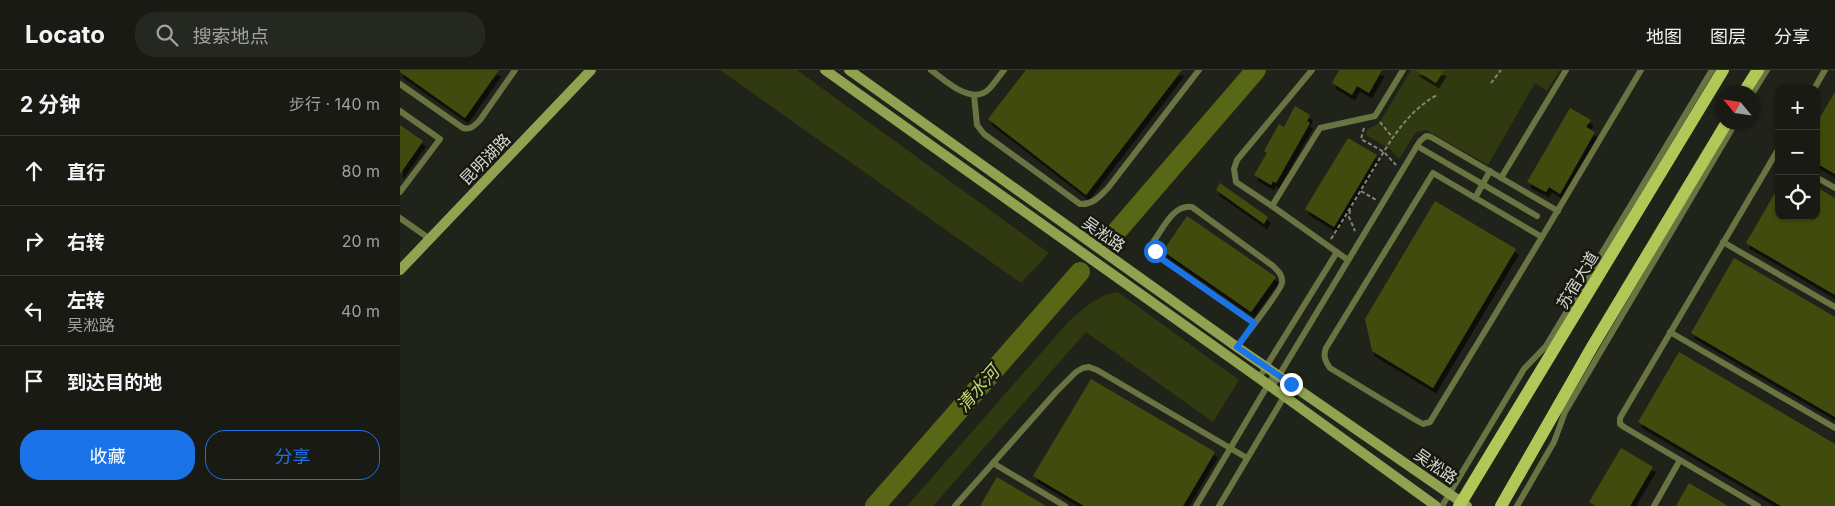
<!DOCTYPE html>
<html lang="zh">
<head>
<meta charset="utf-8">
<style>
	:root { --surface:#181a13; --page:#252721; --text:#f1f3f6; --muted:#9fa1a0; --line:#363833; --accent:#1a73e8 }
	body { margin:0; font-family:Inter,"Noto Sans SC",sans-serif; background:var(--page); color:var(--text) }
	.controls { position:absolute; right:15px; top:15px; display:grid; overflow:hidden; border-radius:10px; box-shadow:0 1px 4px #0004 }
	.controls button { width:45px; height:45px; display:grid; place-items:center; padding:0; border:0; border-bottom:1px solid var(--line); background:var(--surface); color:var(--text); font:25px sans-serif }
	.compass { position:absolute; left:1315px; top:15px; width:45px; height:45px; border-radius:50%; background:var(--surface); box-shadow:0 1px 4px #0004; rotate:299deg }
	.stop { position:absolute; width:15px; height:15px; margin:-11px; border:4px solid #1a73e8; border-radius:50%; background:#fff }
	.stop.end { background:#1a73e8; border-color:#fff; box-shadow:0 1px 5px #0008 }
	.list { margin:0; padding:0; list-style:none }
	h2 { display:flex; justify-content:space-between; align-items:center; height:65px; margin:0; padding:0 20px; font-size:21px }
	h2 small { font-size:16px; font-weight:400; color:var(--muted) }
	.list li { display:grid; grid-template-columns:32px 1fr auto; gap:15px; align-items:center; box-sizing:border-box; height:70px; padding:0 20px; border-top:1px solid var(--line) }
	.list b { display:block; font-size:19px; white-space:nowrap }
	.list p { margin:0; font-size:16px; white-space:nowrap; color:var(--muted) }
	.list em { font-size:16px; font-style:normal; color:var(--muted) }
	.actions { display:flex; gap:10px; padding:15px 20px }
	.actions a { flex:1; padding:11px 0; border:1px solid var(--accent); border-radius:20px; text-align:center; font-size:18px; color:var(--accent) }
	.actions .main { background:var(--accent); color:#fff }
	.icon { flex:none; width:28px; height:28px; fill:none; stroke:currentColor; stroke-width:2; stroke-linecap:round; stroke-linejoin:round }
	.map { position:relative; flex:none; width:1435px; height:436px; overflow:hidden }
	header { display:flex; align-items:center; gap:30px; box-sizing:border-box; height:70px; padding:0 25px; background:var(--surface); border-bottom:1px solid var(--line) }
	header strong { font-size:24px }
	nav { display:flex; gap:28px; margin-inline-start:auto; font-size:18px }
	.search { width:350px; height:45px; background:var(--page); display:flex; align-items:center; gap:12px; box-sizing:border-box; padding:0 18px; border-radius:20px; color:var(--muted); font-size:19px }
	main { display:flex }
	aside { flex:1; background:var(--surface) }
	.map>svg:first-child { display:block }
	.green { fill:#30390f }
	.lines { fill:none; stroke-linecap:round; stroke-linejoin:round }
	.river { stroke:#586716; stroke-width:20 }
	.building { fill:#414c0f; filter:url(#shadow) }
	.path { stroke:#83867d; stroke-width:2; stroke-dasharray:4 2.5; stroke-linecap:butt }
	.lane { stroke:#697442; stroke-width:6 }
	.secondary { stroke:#91a350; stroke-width:10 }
	.primary { stroke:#b1c859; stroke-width:12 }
	.route { stroke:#1a73e8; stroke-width:6 }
	.labels { text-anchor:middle; stroke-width:5; stroke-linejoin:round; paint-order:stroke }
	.street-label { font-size:16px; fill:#d7d9d2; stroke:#171910 }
	.water-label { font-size:18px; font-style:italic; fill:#c2d970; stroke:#171910 }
</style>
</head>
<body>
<header>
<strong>Locato</strong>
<div class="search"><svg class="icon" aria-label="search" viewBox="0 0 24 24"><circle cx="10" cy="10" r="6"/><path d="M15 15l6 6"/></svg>搜索地点</div>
<nav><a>地图</a><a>图层</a><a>分享</a></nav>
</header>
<main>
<aside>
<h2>2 分钟<small>步行 · 140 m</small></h2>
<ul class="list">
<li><svg class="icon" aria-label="ahead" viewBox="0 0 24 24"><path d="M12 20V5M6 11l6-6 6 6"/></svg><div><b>直行</b></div><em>80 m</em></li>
<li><svg class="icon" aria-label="right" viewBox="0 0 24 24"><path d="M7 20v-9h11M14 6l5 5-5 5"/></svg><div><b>右转</b></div><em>20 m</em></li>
<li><svg class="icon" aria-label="left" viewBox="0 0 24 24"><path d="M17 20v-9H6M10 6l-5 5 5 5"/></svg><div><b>左转</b><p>吴淞路</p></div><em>40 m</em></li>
<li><svg class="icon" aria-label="arrive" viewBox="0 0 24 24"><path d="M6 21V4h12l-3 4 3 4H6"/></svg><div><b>到达目的地</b></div></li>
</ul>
<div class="actions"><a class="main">收藏</a><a>分享</a></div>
</aside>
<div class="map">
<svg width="1435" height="436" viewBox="0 0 1435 436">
	<defs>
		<filter id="shadow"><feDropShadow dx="3" dy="5.5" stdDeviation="0" flood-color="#0009"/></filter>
	</defs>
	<rect width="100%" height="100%" fill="#202319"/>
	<g class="green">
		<polygon points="320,0 397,0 649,183 621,213"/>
		<polygon points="1011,0 1160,0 1147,21 1135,13 1088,95 1026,60 1016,62 999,89 991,80 966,65 967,60 980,52"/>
		<path d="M718,222l121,88 -26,42 -127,-90 -153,174h-26l162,-185c15,-12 29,-27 49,-29z"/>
	</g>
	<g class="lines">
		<g class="river">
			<polyline points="711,168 856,0"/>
			<polyline points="475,436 680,202"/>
		</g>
	</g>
	<g class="building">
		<polygon points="0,0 99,0 65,48 0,2"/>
		<polygon points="626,0 782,0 686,125 588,49"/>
		<polygon points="939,0 982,0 969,23 957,16 952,25 932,13"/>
		<polygon points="1015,0 1044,0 1036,13"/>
		<polygon points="1435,22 1435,104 1416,93 1416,54"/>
		<polygon points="895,36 910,45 907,51 910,53 876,113 873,111 871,115 854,105 867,83 864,81 879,54 884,57"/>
		<polygon points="1170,38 1191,50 1186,57 1195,62 1160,124 1149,117 1146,122 1127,112"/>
		<polygon points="0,55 23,71 0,104"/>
		<polygon points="948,68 977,85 934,157 905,139"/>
		<polygon points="820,113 868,147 864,154 816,120"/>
		<polygon points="1379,116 1379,146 1416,146 1416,117 1435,128 1435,225 1346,173"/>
		<polygon points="1035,131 1116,179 1033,318 972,281 965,249"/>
		<polygon points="787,146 876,207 851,242 763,181"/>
		<polygon points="1334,188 1435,247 1435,347 1291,263"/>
		<polygon points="1279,282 1435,374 1435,436 1381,436 1238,352"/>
		<polygon points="691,309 815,382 783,436 684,436 633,406"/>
		<polygon points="1221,378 1253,397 1230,436 1195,436 1189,432"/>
		<polygon points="597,407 646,436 580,436"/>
		<polygon points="1289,413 1328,436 1276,436"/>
	</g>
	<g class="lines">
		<g class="path">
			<polyline points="1091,13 1101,0"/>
			<polyline points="980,52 993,68"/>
			<polyline points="964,58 961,69 984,82 996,95"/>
			<polyline points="961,121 976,130"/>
			<polyline points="950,140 949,147 955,161"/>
			<path d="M931,169c14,-22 27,-44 40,-66 18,-30 34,-60 66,-78"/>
		</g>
		<g class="lane">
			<path d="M531,0c15,11 41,36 58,19 6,-6 10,-13 15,-19"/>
			<path d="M0,14l63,44c8,2 11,-2 17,-8l35,-50"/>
			<polyline points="1414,19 1425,0"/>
			<polyline points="1352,24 1367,0"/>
			<path d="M574,25l3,30 7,9 96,70c13,1 20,-8 28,-16l91,-118"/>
			<polyline points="0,41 40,69 0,122"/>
			<polyline points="1017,76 1137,146"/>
			<polyline points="1416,107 1435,118"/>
			<polyline points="1101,108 1166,0"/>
			<polyline points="1075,128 1090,101"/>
			<polyline points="872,136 836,112 834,99 837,90 912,0"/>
			<polyline points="0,148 30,169"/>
			<path d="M1142,167l-109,-64 -107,175c-3,8 -1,13 4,20l84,51 9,5 7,-2 112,-185 99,-167"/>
			<polyline points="1323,172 1435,237"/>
			<polyline points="948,190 872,136 920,58 975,46 1003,0"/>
			<polyline points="1270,262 1435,358"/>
			<path d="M837,277c7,-10 44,-56 45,-64 1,-8 -4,-12 -9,-17l-81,-59c-19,-3 -29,22 -39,35 -1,6 2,10 6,15l95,66"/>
			<polyline points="859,308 937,182"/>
			<polyline points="872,317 1020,71 1026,66 1031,67 1158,141"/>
			<polyline points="593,393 665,436"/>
			<polyline points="555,436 656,322 676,302 683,298 689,297 697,300 847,388"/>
			<polyline points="796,436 875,303"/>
			<polyline points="819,436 891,315"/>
			<polyline points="1042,436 1124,299 1146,276 1312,0"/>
			<polyline points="1117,436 1154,372 1165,342 1336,52"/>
			<polyline points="1254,436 1280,390"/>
			<polyline points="1358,436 1224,357 1220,354 1220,348 1379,78"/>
		</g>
		<g class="secondary">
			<polyline points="425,0 884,326 1036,436"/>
			<polyline points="449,0 837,277 1067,436"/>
			<polyline points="0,200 191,0"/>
		</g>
		<g class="primary">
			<polyline points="1344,22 1358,0"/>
			<polyline points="1059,436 1323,0"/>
			<polyline points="1101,436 1192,277 1327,52"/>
		</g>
	</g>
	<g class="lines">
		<polyline class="route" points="755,181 759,187 854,253 837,277 891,314"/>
	</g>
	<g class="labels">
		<g class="street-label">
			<text transform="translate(85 89) rotate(-46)" y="6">昆明湖路</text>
			<text transform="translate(704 164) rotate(35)" y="6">吴淞路</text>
			<text transform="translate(1177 210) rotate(-59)" y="6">苏宿大道</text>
			<text transform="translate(1036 396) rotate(35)" y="6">吴淞路</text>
		</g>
		<g class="water-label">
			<text transform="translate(578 319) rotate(-49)" y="6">清水河</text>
		</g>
	</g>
</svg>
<div class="controls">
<button>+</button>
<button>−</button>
<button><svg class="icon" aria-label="locate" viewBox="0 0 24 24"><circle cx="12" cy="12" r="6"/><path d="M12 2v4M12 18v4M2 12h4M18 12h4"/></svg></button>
</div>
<svg class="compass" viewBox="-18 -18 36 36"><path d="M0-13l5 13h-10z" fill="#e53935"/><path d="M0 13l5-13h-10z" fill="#9fa1a0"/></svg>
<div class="stop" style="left:755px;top:181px"></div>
<div class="stop end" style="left:891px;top:314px"></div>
</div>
</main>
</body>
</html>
